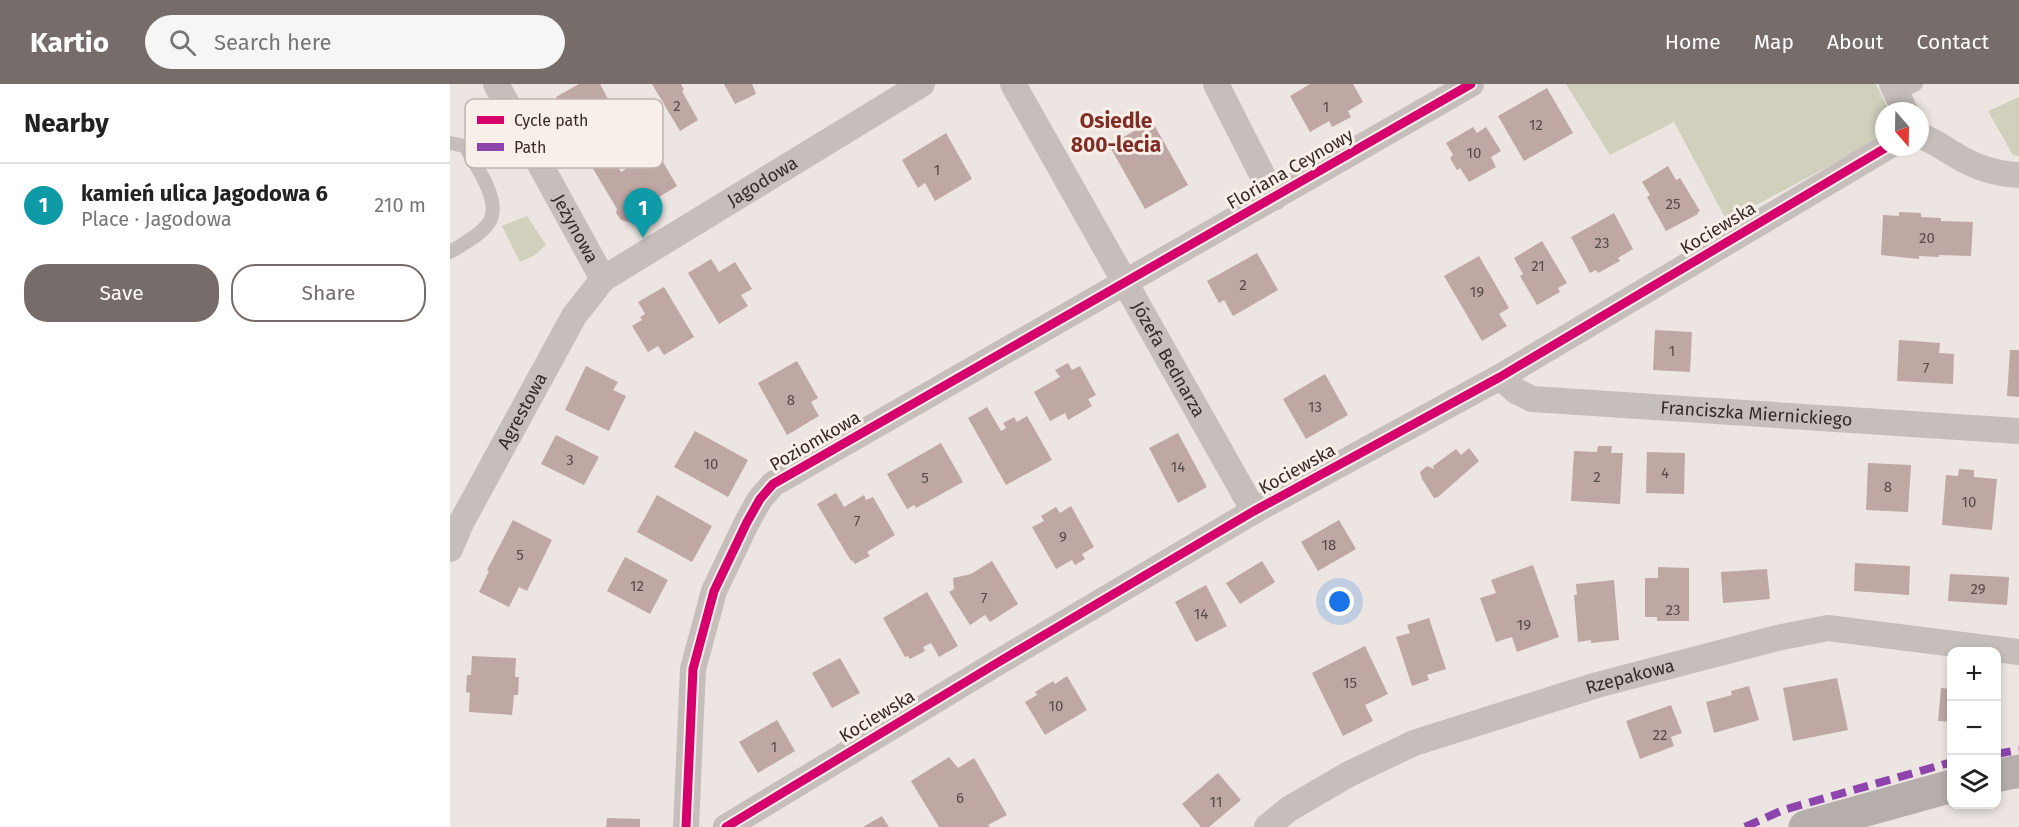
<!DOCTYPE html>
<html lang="en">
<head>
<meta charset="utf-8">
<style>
	:root { --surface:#fff; --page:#f6f6f6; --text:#222; --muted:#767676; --line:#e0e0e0; --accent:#766c6a }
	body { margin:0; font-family:"Fira Sans",sans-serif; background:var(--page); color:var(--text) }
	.controls { position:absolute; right:18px; bottom:18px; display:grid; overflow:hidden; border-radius:12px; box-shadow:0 3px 9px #0003 }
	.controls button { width:54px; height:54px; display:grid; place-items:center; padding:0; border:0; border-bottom:2px solid var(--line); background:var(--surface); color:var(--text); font:30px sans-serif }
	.compass { position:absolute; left:1425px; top:18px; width:54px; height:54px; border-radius:50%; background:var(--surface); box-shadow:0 3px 9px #0003; rotate:160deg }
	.you { position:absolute; left:890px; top:518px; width:21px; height:21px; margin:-15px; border:4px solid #fff; border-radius:50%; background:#1a73e8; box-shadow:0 0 0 9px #1a73e833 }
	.badge { display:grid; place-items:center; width:39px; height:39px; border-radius:50%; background:var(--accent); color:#fff; font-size:20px; font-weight:700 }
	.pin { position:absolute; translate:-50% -50px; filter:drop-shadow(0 2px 3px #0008) }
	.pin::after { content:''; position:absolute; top:32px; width:21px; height:18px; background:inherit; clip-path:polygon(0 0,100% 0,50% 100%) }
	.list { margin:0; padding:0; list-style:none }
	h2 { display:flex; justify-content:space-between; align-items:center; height:78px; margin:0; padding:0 24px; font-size:26px }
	h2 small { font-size:20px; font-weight:400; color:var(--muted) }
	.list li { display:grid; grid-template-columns:39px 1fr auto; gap:18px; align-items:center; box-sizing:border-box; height:84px; padding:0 24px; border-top:2px solid var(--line) }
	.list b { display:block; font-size:22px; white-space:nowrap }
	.list p { margin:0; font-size:20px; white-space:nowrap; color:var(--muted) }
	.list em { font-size:20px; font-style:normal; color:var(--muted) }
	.actions { display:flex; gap:12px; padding:18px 24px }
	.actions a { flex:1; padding:14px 0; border:2px solid var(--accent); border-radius:24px; text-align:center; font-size:21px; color:var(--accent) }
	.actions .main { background:var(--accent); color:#fff }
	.icon { flex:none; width:33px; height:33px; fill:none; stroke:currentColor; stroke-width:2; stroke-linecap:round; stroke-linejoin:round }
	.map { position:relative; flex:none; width:1569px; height:743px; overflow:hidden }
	header { display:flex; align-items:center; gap:36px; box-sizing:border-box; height:84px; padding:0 30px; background:var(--accent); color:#fff }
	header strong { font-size:28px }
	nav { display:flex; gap:33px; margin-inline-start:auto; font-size:21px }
	.search { width:420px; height:54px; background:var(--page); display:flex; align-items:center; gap:15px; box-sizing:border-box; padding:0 21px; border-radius:33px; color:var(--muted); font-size:22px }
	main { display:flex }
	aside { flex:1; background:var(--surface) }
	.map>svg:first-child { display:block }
	.green { fill:#d0d0bd }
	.building { fill:#bfa7a4 }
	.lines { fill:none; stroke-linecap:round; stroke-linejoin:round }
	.lane { stroke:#c5bebb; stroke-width:14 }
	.street { stroke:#c5bebb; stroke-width:26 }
	.secondary { stroke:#b6aeab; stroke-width:33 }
	.quiet { stroke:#8e44ad; stroke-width:8; stroke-dasharray:15 8; stroke-linecap:butt }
	.cycleway-casing { stroke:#f9efe9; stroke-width:13 }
	.cycleway { stroke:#d6006c; stroke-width:9 }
	.labels { text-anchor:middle; stroke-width:6; stroke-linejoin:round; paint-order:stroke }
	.number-label { font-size:15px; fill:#584a48 }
	.street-label { font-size:18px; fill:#362b29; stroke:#f9efe9 }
	.quarter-label { font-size:21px; font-weight:bold; fill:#812d26; stroke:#f9efe9 }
	.key { fill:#f9efe9; stroke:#beb4af; stroke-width:1.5 }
	.key-label { font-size:16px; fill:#362b29 }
</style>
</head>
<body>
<header>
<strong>Kartio</strong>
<div class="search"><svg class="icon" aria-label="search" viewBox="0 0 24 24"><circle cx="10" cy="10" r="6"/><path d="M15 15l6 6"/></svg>Search here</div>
<nav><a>Home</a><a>Map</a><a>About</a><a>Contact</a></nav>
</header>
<main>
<aside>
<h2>Nearby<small></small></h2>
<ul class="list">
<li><span class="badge" style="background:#0f9aa8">1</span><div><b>kamień ulica Jagodowa 6</b><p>Place · Jagodowa</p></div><em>210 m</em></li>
</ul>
<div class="actions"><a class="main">Save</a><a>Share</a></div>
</aside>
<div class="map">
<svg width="1569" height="743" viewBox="0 0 1569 743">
	<rect width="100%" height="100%" fill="#ece5e2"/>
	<g class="green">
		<polygon points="1116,0 1426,0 1439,27 1434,27 1434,52 1277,137 1224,38 1160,71"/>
		<polygon points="1569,13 1569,72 1563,71 1538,27"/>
		<polygon points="77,132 96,161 85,171 70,178 52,142"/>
	</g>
	<g class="building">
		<polygon points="129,0 150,0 164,26 125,47 106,13"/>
		<polygon points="202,0 231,0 234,6 232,7 248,36 230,47"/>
		<polygon points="274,0 302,0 306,10 285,20"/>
		<polygon points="860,0 903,0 913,18 898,27 901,33 882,43 879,37 860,48 840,12"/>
		<polygon points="1097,4 1123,49 1074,77 1048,32"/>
		<polygon points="702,37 738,101 695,125 659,61"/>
		<polygon points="1023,43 1027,49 1036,43 1051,67 1041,73 1046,83 1019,98 1010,84 1007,86 1000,74 1003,71 996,59"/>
		<polygon points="496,49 522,95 485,117 475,99 468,104 452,76"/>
		<polygon points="206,66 227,102 188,126 186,133 179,138 171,136 166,129 167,125 142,83 162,71 171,88"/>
		<polygon points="1218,82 1226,96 1230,94 1250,127 1247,129 1248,130 1216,147 1197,113 1200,111 1192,98"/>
		<polygon points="1449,128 1471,129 1471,133 1491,134 1491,137 1523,138 1521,172 1489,171 1489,173 1469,172 1469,175 1431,171 1433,131 1449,132"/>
		<polygon points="1164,129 1183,165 1168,174 1170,177 1148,189 1146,186 1140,189 1121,153"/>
		<polygon points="1092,157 1117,199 1108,204 1110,208 1087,221 1070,192 1073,190 1064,174"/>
		<polygon points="807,169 828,206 783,232 774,216 769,219 757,197"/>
		<polygon points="1029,172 1059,224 1049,230 1057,242 1032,257 994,192"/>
		<polygon points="261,175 269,188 285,178 302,205 291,211 298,222 269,240 238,189"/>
		<polygon points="214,203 244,253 214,271 208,262 198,268 182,242 192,236 190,233 195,230 188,218"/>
		<polygon points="1205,246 1242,248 1240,288 1203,286"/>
		<polygon points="1449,256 1490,259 1489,269 1504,270 1503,300 1447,297"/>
		<polygon points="1560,266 1569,266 1569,313 1557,312"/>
		<polygon points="347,277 368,314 361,318 369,332 337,351 308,299"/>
		<polygon points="618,279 622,286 630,282 646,311 638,315 642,322 618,336 615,329 600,337 584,308 610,293 605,286"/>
		<polygon points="136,282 168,298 163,306 176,312 159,347 115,326"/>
		<polygon points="875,290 898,331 856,355 833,315"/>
		<polygon points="537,323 551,347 556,344 553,339 564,333 567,338 577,332 602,376 556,401 518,334"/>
		<polygon points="245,347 298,376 278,413 224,383"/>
		<polygon points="728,349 757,403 728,419 699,364"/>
		<polygon points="106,351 149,373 134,401 91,380"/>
		<polygon points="491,359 513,398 466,424 464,421 457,425 437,390"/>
		<polygon points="1148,362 1162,362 1161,369 1173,369 1170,420 1121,417 1124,367 1147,368"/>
		<polygon points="1019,364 1029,377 988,413 984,414 972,395 970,388 977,382 984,385 983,382 1006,365 1011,371"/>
		<polygon points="1197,368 1235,369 1234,410 1196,409"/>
		<polygon points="1418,379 1461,381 1458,428 1416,426"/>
		<polygon points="1509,385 1524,386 1524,393 1547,395 1542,446 1492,441 1496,391 1508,392"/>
		<polygon points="386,409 394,423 414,411 416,416 423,413 445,451 417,468 420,472 405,480 402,476 401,477 367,420"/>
		<polygon points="207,411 262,442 242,478 187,448"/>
		<polygon points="621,422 644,463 632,470 635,475 625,481 622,476 606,485 582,443 594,437 591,432 606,423 610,429"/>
		<polygon points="63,436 102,456 77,507 69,503 59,523 29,508 39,487 37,486"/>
		<polygon points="889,436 906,465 868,487 851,458"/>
		<polygon points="175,473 218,496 200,530 157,507"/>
		<polygon points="542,477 568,520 540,538 535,531 520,541 499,508 504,505 503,494 521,490"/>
		<polygon points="812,477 825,498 790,520 776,499"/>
		<polygon points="1405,479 1460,482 1459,511 1404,507"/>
		<polygon points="1083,481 1109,553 1067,568 1062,553 1046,558 1030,514 1046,509 1041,496"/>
		<polygon points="1208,483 1239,484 1239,537 1207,537 1207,533 1195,533 1195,494 1208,494"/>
		<polygon points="1317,485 1320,515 1273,519 1271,488"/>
		<polygon points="1500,490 1559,493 1557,521 1498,517"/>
		<polygon points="1164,496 1169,556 1141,559 1141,556 1128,558 1124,511 1127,511 1126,500"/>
		<polygon points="756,501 777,542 746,558 725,518"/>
		<polygon points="477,508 508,562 489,573 481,559 473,563 475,567 460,575 458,572 455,573 433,534"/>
		<polygon points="979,534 996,585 977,591 979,596 962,602 946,553 960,549 957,541"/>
		<polygon points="915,562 938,610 915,621 923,637 893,652 862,589"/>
		<polygon points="22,572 66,574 65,593 69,593 68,611 64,611 62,631 19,628 20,609 16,608 17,591 21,591"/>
		<polygon points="390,574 410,609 382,624 362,589"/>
		<polygon points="617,592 637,626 595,651 575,618 587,611 585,608 603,597 605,600"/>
		<polygon points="1387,594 1398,646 1343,657 1333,604"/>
		<polygon points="1299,602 1309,636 1264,649 1256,618 1282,611 1281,607"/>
		<polygon points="1491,604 1502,605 1502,638 1488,637"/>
		<polygon points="1221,621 1232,649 1221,653 1224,662 1190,675 1176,637"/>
		<polygon points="327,636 345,667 308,689 289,658"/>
		<polygon points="499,673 508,684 524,674 557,731 538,741 540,743 489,743 461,697"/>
		<polygon points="768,689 791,716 759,743 751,743 732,720"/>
		<polygon points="432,732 439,743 413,743"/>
		<polygon points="157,734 190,735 190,743 156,743"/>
	</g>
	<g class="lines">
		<g class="lane">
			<polyline points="1447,10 1466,0"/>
			<path d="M0,59l15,3c10,19 39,57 23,78 -9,12 -25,20 -38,28"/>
		</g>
		<g class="street">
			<path id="s1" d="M46,0l107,195"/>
			<path id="s2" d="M563,0l241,427"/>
			<polyline points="766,0 824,114"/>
			<polyline points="1442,0 1455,27"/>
			<path d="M1470,52c14,4 24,13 37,20 18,11 41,18 62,19"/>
			<path id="s3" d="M1050,293l16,14 16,8 487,32"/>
			<path id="s4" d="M0,465l11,-26 113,-207 29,-37 319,-195"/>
			<polyline points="236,743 243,585 264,507 297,438 310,415 323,400 1021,0"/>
			<polyline points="276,743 547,579 804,427 1050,293 1437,63"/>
			<path id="s5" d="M817,743l22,-18 60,-35 65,-31 183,-58 180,-47 51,-10 191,24"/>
		</g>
		<g class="secondary">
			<polyline points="1546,692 1569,687"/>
			<polyline points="1355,743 1502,702"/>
		</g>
		<g class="quiet">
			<polyline points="1546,670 1569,666"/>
			<polyline points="1295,743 1333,726 1502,678"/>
		</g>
		<g class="cycleway-casing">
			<g id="cycleway">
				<polyline points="236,743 243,585 264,507 297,438 310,415 323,400 1021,0"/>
				<polyline points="276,743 547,579 804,427 1050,293 1437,63"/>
			</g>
		</g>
		<use href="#cycleway" class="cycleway"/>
	</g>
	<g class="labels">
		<g class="number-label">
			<text x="227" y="27">2</text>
			<text x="876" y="28">1</text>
			<text x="1086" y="46">12</text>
			<text x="1024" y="74">10</text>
			<text x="487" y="91">1</text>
			<text x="1223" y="125">25</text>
			<text x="1477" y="159">20</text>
			<text x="1152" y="164">23</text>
			<text x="1088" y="187">21</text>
			<text x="793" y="206">2</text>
			<text x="1027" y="213">19</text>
			<text x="1222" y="272">1</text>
			<text x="1476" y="289">7</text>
			<text x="341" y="321">8</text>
			<text x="865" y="328">13</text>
			<text x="120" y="381">3</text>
			<text x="261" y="385">10</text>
			<text x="728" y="388">14</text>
			<text x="1215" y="394">4</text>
			<text x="1147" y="398">2</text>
			<text x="475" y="399">5</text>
			<text x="1438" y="408">8</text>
			<text x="1519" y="423">10</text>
			<text x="407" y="442">7</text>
			<text x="613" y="458">9</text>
			<text x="879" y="466">18</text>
			<text x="70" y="476">5</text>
			<text x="187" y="507">12</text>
			<text x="1528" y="510">29</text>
			<text x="534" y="519">7</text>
			<text x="1223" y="531">23</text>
			<text x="751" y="535">14</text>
			<text x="1074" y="546">19</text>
			<text x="900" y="604">15</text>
			<text x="606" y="627">10</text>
			<text x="1210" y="656">22</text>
			<text x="324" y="668">1</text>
			<text x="510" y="719">6</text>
			<text x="766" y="723">11</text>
		</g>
		<g class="street-label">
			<text transform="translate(840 85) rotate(-30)" y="6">Floriana Ceynowy</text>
			<text dy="6" stroke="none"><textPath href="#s4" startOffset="498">Jagodowa</textPath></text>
			<text transform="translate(1268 144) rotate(-31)" y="6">Kociewska</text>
			<text dy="6" stroke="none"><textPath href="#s1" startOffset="165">Jeżynowa</textPath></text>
			<text dy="6" stroke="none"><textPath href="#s2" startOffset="316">Józefa Bednarza</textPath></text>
			<text dy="6" stroke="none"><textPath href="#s4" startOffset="156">Agrestowa</textPath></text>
			<text dy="6" stroke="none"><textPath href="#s3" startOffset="264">Franciszka Miernickiego</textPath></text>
			<text transform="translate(365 357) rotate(-30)" y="6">Poziomkowa</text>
			<text transform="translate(847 385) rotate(-29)" y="6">Kociewska</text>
			<text dy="6" stroke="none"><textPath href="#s5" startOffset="396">Rzepakowa</textPath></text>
			<text transform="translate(427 632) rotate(-31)" y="6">Kociewska</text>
		</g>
		<g class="quarter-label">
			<text x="666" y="44">Osiedle<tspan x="666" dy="24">800-lecia</tspan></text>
		</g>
	</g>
	<rect x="15" y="15" width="198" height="69" rx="9" class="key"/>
	<rect x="27" y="32" width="27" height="8" fill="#d6006c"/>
	<rect x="27" y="59" width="27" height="8" fill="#8e44ad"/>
	<g class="key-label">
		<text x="64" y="42">Cycle path</text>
		<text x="64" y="69">Path</text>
	</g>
</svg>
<div class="controls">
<button>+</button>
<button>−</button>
<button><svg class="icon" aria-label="layers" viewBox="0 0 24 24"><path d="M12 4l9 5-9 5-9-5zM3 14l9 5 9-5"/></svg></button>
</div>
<svg class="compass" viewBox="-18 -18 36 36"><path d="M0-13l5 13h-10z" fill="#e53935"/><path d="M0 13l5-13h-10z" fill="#767676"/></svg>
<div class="you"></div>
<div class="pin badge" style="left:193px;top:154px;background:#0f9aa8">1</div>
</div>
</main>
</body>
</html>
